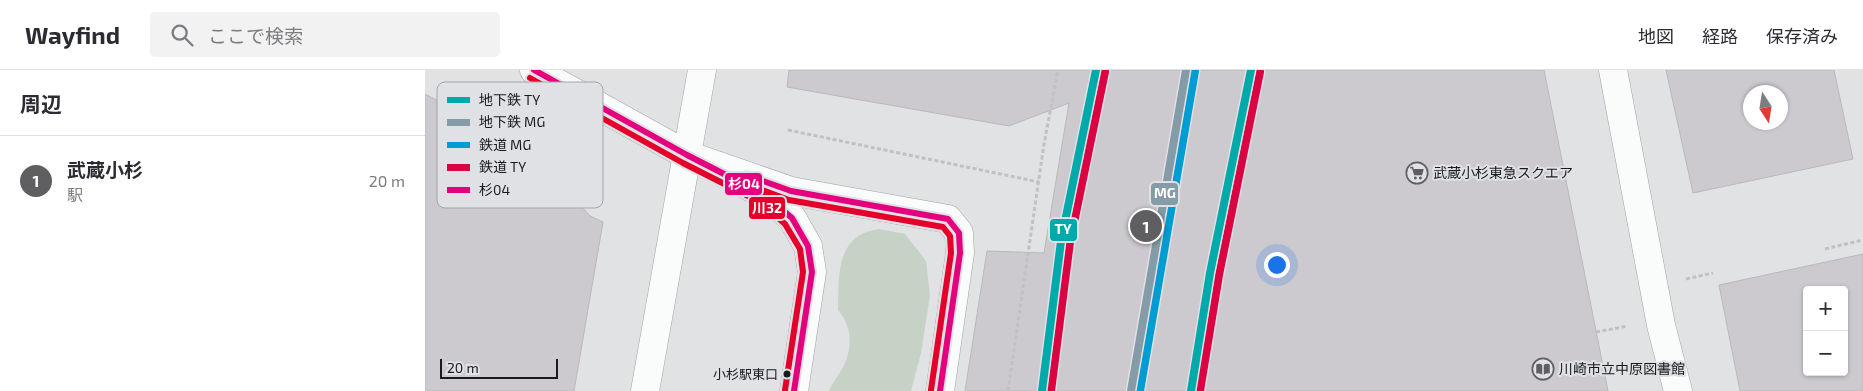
<!DOCTYPE html>
<html lang="ja">
<head>
<meta charset="utf-8">
<style>
	:root { --surface:#fff; --page:#f2f2f3; --text:#2b2b33; --muted:#7c7c81; --line:#e1e1e2; --accent:#5f5f61 }
	body { margin:0; font-family:"Exo 2","Noto Sans JP",sans-serif; background:var(--page); color:var(--text) }
	.controls { position:absolute; right:15px; bottom:15px; display:grid; overflow:hidden; border-radius:5px; box-shadow:0 1px 4px #0004 }
	.controls button { width:45px; height:45px; display:grid; place-items:center; padding:0; border:0; border-bottom:1px solid var(--line); background:var(--surface); color:var(--text); font:25px sans-serif }
	.compass { position:absolute; left:1318px; top:15px; width:45px; height:45px; border-radius:50%; background:var(--surface); box-shadow:0 1px 4px #0004; rotate:168deg }
	.scale { position:absolute; left:15px; bottom:12px; width:118px; box-sizing:border-box; padding-left:5px; border:2px solid #19191b; border-top:0; font-size:14px; line-height:18px; white-space:nowrap; color:#19191b; -webkit-text-stroke:4px #e0e1e5; paint-order:stroke }
	.you { position:absolute; left:851px; top:194px; width:18px; height:18px; margin:-12px; border:4px solid #fff; border-radius:50%; background:#1a73e8; box-shadow:0 0 0 8px #1a73e833 }
	.badge { display:grid; place-items:center; width:32px; height:32px; border-radius:50%; background:var(--accent); color:#fff; font-size:16px; font-weight:700 }
	.pin { position:absolute; translate:-50% -50%; border:2px solid #fff; box-shadow:0 1px 5px #0006 }
	.list { margin:0; padding:0; list-style:none }
	h2 { display:flex; justify-content:space-between; align-items:center; height:65px; margin:0; padding:0 20px; font-size:21px }
	h2 small { font-size:16px; font-weight:400; color:var(--muted) }
	.list li { display:grid; grid-template-columns:32px 1fr auto; gap:15px; align-items:center; box-sizing:border-box; height:90px; padding:0 20px; border-top:1px solid var(--line) }
	.list b { display:block; font-size:19px; white-space:nowrap }
	.list p { margin:0; font-size:16px; white-space:nowrap; color:var(--muted) }
	.list em { font-size:16px; font-style:normal; color:var(--muted) }
	.icon { flex:none; width:28px; height:28px; fill:none; stroke:currentColor; stroke-width:2; stroke-linecap:round; stroke-linejoin:round }
	.map { position:relative; flex:none; width:1438px; height:321px; overflow:hidden }
	header { display:flex; align-items:center; gap:30px; box-sizing:border-box; height:70px; padding:0 25px; background:var(--surface); border-bottom:1px solid var(--line) }
	header strong { font-size:24px }
	nav { display:flex; gap:28px; margin-inline-start:auto; font-size:18px }
	.search { width:350px; height:45px; background:var(--page); display:flex; align-items:center; gap:12px; box-sizing:border-box; padding:0 18px; border-radius:5px; color:var(--muted); font-size:19px }
	main { display:flex }
	aside { flex:1; background:var(--surface) }
	.map>svg:first-child { display:block }
	.green { fill:#c7d2c7 }
	.building { fill:#ccc9cf; stroke:#b9b9bb; fill-rule:evenodd }
	.lines { fill:none; stroke-linecap:round; stroke-linejoin:round }
	.street-casing { stroke:#a2a3a4; stroke-width:29 }
	.secondary-casing { stroke:#a2a3a4; stroke-width:29 }
	.path { stroke:#c1c1c1; stroke-width:3; stroke-dasharray:4 2.5; stroke-linecap:butt }
	.street { stroke:#fafbfb; stroke-width:28 }
	.secondary { stroke:#fafbfb; stroke-width:28 }
	.bus-1-casing { stroke:#e0e1e5; stroke-width:10 }
	.bus-2-casing { stroke:#e0e1e5; stroke-width:10 }
	.bus-1 { stroke:#e5007d; stroke-width:6 }
	.bus-2 { stroke:#e4002b; stroke-width:6 }
	.rail-1-casing { stroke:#e0e1e5; stroke-width:11 }
	.rail-2-casing { stroke:#e0e1e5; stroke-width:11 }
	.rail-1 { stroke:#009cd2; stroke-width:8 }
	.rail-2 { stroke:#da0442; stroke-width:8 }
	.metro-1-casing { stroke:#e0e1e5; stroke-width:11 }
	.metro-2-casing { stroke:#e0e1e5; stroke-width:11 }
	.metro-1 { stroke:#01aaaa; stroke-width:8 }
	.metro-2 { stroke:#859ba7; stroke-width:8 }
	.bus-dot { fill:#19191b; stroke:#e0e1e5; stroke-width:2 }
	.labels { text-anchor:middle; stroke-width:4; stroke-linejoin:round; paint-order:stroke }
	.bus-label { font-size:13px; fill:#19191b; stroke:#e0e1e5; text-anchor:end }
	.poi-label { font-size:14px; fill:#19191b; stroke:#e0e1e5; text-anchor:start }
	.key { fill:#e0e1e5; stroke:#a4a5a8; stroke-width:1 }
	.key-label { font-size:14px; fill:#19191b }
	.line-badge { stroke:#e0e1e5; stroke-width:2 }
	.badge-label { font-size:14px; text-anchor:middle; font-weight:bold; fill:#fff }
</style>
</head>
<body>
<header>
<strong>Wayfind</strong>
<div class="search"><svg class="icon" aria-label="search" viewBox="0 0 24 24"><circle cx="10" cy="10" r="6"/><path d="M15 15l6 6"/></svg>ここで検索</div>
<nav><a>地図</a><a>経路</a><a>保存済み</a></nav>
</header>
<main>
<aside>
<h2>周辺<small></small></h2>
<ul class="list">
<li><span class="badge">1</span><div><b>武蔵小杉</b><p>駅</p></div><em>20 m</em></li>
</ul>
</aside>
<div class="map">
<svg width="1438" height="321" viewBox="0 0 1438 321">
	<rect width="100%" height="100%" fill="#e1e2e4"/>
	<path class="green" d="M454,159l26,5 21,27 4,34 -9,58 -10,38h-82c4,-10 12,-18 16,-28 8,-19 6,-38 -7,-53 1,-26 -3,-64 26,-77 4,-2 10,-3 15,-4z"/>
	<g class="building">
		<polygon points="364,0 1119,0 1183,321 540,321 562,181 619,183 644,33 584,56 362,17"/>
		<path d="M1241,0h168l19,89 -160,34zM1326,22h30v30h-30z"/>
		<polygon points="0,24 153,104 151,123 157,137 165,146 178,152 149,321 0,321"/>
		<path d="M1438,184v137h-123l-21,-106zM1382,220h37v82h-37z"/>
	</g>
	<g class="lines">
		<g class="street-casing">
			<g id="street">
				<polyline points="262,85 366,121 523,149 534,163 535,183 515,321"/>
				<polyline points="323,116 340,125 367,148 383,176 387,202 369,321"/>
			</g>
		</g>
		<g class="secondary-casing">
			<g id="secondary">
				<polyline points="109,0 262,85"/>
				<polyline points="1188,0 1236,255 1253,321"/>
				<polyline points="220,321 277,0"/>
			</g>
		</g>
		<g class="path">
			<polyline points="363,60 614,112"/>
			<polyline points="1400,179 1438,170"/>
			<polyline points="1261,209 1288,203"/>
			<polyline points="1171,262 1203,256"/>
			<polyline points="583,321 619,74 633,0"/>
		</g>
		<use href="#street" class="street"/>
		<use href="#secondary" class="secondary"/>
		<g class="bus-1-casing">
			<g id="bus-1">
				<polyline points="109,0 262,85 340,125 367,148 383,176 387,202 369,321"/>
				<polyline points="321,105 366,121 523,149 534,163 535,183 515,321"/>
			</g>
		</g>
		<g class="bus-2-casing">
			<g id="bus-2">
				<polyline points="105,8 258,93 335,132 360,154 375,179 378,202 360,320"/>
				<polyline points="318,113 364,130 518,157 525,166 526,183 506,320"/>
			</g>
		</g>
		<use href="#bus-1" class="bus-1"/>
		<use href="#bus-2" class="bus-2"/>
		<g class="rail-1-casing">
			<polyline id="rail-1" points="715,321 770,1"/>
		</g>
		<g class="rail-2-casing">
			<g id="rail-2">
				<polyline points="626,321 645,172 680,2"/>
				<polyline points="775,321 794,205 835,2"/>
			</g>
		</g>
		<use href="#rail-1" class="rail-1"/>
		<use href="#rail-2" class="rail-2"/>
		<g class="metro-1-casing">
			<g id="metro-1">
				<polyline points="617,321 636,171 671,0"/>
				<polyline points="766,321 785,203 826,0"/>
			</g>
		</g>
		<g class="metro-2-casing">
			<polyline id="metro-2" points="706,321 761,0"/>
		</g>
		<use href="#metro-1" class="metro-1"/>
		<use href="#metro-2" class="metro-2"/>
	</g>
	<defs>
		<g id="supermarket-ring" transform="scale(1.125)"><circle r="9.5" fill="#e0e1e5" stroke="#5f5f61" stroke-width="1.5"/><path d="M-6-5.5h2.5l.6 2H6L4.5 2H-2.5L-4.4-4H-6ZM-1.5 3.2a1.3 1.3 0 1 0 .1 0ZM3 3.2a1.3 1.3 0 1 0 .1 0Z" fill="#5f5f61"/></g>
		<g id="library-ring" transform="scale(1.125)"><circle r="9.5" fill="#e0e1e5" stroke="#5f5f61" stroke-width="1.5"/><path d="M-6-4Q-3-5.5-.7-3.5V5Q-3 3-6 4ZM6-4Q3-5.5 .7-3.5V5Q3 3 6 4Z" fill="#5f5f61"/></g>
	</defs>
	<g fill-rule="evenodd">
		<use href="#supermarket-ring" x="992" y="103"/>
		<use href="#library-ring" x="1118" y="299"/>
	</g>
	<circle class="bus-dot" cx="362" cy="304" r="4.5"/>
	<g class="labels">
		<g class="bus-label">
			<text x="353" y="309">小杉駅東口</text>
		</g>
		<g class="poi-label">
			<text x="1008" y="108">武蔵小杉東急スクエア</text>
			<text x="1134" y="304">川崎市立中原図書館</text>
		</g>
	</g>
	<rect x="12" y="12" width="166" height="126" rx="8" class="key"/>
	<rect x="22" y="27" width="23" height="6" fill="#01aaaa"/>
	<rect x="22" y="49" width="23" height="7" fill="#859ba7"/>
	<rect x="22" y="72" width="23" height="6" fill="#009cd2"/>
	<rect x="22" y="94" width="23" height="7" fill="#da0442"/>
	<rect x="22" y="117" width="23" height="6" fill="#e5007d"/>
	<g class="key-label">
		<text x="54" y="35">地下鉄 TY</text>
		<text x="54" y="57">地下鉄 MG</text>
		<text x="54" y="80">鉄道 MG</text>
		<text x="54" y="102">鉄道 TY</text>
		<text x="54" y="125">杉04</text>
	</g>
	<g class="line-badge">
		<rect x="299" y="102" width="39" height="24" rx="5" fill="#e5007d"/>
		<rect x="725" y="112" width="29" height="24" rx="5" fill="#859ba7"/>
		<rect x="323" y="126" width="38" height="24" rx="5" fill="#e4002b"/>
		<rect x="624" y="148" width="29" height="24" rx="5" fill="#01aaaa"/>
	</g>
	<g class="badge-label">
		<text x="319" y="119">杉04</text>
		<text x="740" y="128">MG</text>
		<text x="342" y="143">川32</text>
		<text x="638" y="164">TY</text>
	</g>
</svg>
<div class="controls">
<button>+</button>
<button>−</button>
</div>
<svg class="compass" viewBox="-18 -18 36 36"><path d="M0-13l5 13h-10z" fill="#e53935"/><path d="M0 13l5-13h-10z" fill="#7c7c81"/></svg>
<div class="scale">20 m</div>
<div class="you"></div>
<div class="pin badge" style="left:721px;top:156px">1</div>
</div>
</main>
</body>
</html>
